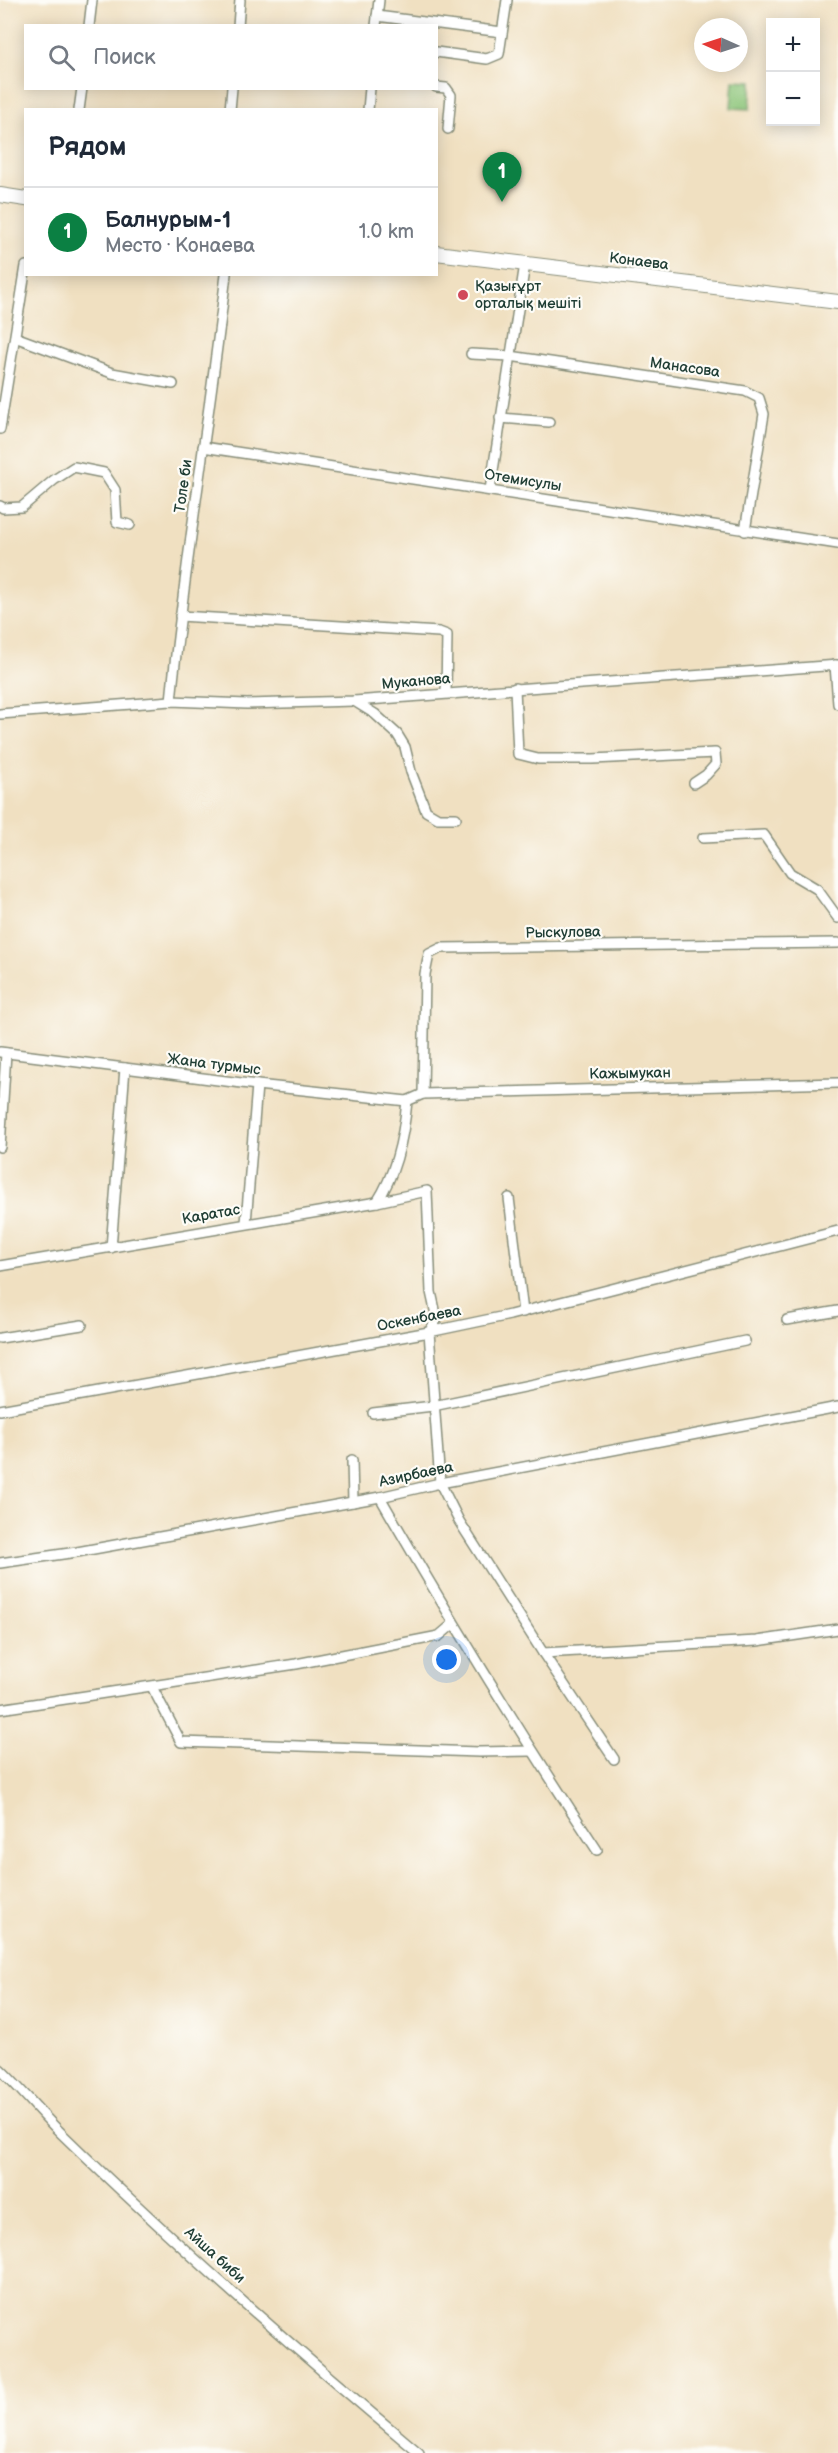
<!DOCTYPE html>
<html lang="ru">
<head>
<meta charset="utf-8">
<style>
	:root { --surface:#fff; --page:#f2f2f3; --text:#1f2937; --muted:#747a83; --line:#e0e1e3; --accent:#0b8043 }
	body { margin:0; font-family:"Balsamiq Sans",sans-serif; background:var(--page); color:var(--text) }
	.controls { position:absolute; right:18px; top:18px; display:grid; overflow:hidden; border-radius:0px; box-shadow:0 3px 15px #0003 }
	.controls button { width:54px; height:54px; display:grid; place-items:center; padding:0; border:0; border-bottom:2px solid var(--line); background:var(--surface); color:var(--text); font:30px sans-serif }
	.compass { position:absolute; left:694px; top:18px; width:54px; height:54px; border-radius:50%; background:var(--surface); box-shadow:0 3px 15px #0003; rotate:273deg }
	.you { position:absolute; left:447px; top:1660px; width:21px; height:21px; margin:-15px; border:4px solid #fff; border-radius:50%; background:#1a73e8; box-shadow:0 0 0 9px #1a73e833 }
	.badge { display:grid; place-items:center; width:39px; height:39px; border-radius:50%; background:var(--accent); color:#fff; font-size:20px; font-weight:700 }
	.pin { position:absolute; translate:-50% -50px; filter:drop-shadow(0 2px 3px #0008) }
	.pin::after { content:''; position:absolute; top:32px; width:21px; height:18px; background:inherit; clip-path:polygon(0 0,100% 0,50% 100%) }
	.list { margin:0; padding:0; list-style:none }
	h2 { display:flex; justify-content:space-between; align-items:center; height:78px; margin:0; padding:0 24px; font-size:26px }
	h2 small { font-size:20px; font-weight:400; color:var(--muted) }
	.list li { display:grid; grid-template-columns:39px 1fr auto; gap:18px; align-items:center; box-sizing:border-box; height:90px; padding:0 24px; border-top:2px solid var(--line) }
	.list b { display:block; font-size:22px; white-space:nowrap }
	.list p { margin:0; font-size:20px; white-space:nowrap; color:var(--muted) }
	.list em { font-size:20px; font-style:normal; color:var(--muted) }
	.icon { flex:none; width:33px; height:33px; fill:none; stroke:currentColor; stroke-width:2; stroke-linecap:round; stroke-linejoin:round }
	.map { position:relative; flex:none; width:838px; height:2453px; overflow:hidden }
	.search { position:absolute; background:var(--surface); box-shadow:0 3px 15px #0003; left:24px; top:24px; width:414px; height:66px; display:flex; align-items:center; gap:15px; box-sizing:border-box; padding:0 21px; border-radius:0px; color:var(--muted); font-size:22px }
	.panel { position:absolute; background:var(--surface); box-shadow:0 3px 15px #0003; left:24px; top:108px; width:414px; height:168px; border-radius:0px }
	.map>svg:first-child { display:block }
	.green { fill:#8cc579; stroke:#568156; stroke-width:1.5 }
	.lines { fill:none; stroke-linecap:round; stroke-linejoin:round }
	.street-casing { stroke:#888e7a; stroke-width:12 }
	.secondary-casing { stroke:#888e7a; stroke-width:16 }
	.street { stroke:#fff; stroke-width:9 }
	.secondary { stroke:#fff; stroke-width:14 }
	.poi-dot { fill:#d1495b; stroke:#fdfcf7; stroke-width:2 }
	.labels { text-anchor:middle; stroke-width:4.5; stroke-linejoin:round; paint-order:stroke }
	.street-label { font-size:15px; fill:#1f3d34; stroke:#fdfcf7 }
	.poi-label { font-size:15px; fill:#1f3d34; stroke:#fdfcf7; text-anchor:start }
</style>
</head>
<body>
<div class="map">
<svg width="838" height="2453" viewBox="0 0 838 2453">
	<rect width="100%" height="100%" fill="#fdfcf7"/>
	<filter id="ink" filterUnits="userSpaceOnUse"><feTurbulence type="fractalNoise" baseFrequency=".0167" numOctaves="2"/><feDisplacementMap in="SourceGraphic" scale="12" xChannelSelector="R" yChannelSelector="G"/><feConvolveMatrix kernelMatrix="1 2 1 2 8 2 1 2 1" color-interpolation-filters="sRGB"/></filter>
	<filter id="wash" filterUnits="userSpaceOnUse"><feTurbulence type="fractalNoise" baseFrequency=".008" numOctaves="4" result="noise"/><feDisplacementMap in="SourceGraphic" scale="24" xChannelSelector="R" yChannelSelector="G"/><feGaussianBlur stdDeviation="1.35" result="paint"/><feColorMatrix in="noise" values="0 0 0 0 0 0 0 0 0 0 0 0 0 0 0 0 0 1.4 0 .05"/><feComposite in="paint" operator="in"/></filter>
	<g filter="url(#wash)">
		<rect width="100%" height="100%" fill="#f0e0c1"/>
		<polygon class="green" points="733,80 752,81 750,109 731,108"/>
	</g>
	<g filter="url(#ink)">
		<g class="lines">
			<g class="street-casing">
				<g id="street">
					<polyline points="377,16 502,32"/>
					<polyline points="89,26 92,0"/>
					<polyline points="238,26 240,0"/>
					<polyline points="376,26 379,0"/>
					<polyline points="436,52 487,59 499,54 507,0"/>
					<polyline points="436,87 446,88 451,95 448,129"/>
					<polyline points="79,110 82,88"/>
					<polyline points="230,110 232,88"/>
					<polyline points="368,110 370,88"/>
					<polyline points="15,337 112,373 173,384"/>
					<polyline points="471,354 510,356 745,391 759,398 764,414 745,531"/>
					<polyline points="500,418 549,422"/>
					<polyline points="0,429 26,266"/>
					<polyline points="203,447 838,544"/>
					<polyline points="490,490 525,264"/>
					<polyline points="0,506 3,508 22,507 54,480 74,467 104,473 115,490 117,522 130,525"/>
					<polyline points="180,616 439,632 447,635 446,693"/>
					<polyline points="835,665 838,704"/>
					<polyline points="515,688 518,754 538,759 593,759 715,753 716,764 706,775 694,783"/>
					<path d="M171,701c14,-143 39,-284 55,-427"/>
					<polyline points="354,701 375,714 397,734 405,747 411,772 426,811 438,818 456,818"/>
					<polyline points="0,714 171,701 247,704 354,701 838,665"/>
					<polyline points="703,838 764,835 790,873 817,889 838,918"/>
					<polyline points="0,1052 257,1085 407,1101 423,1094 838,1083"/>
					<polyline points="423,1094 425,974 429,954 441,948 838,943"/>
					<polyline points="0,1147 6,1053"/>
					<polyline points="509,1198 523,1312"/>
					<path d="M377,1202c19,-29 27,-67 30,-101"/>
					<polyline points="246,1223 257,1085"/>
					<polyline points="111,1248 125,1068"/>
					<polyline points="0,1266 377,1202 427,1191 431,1292 437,1319 429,1332 440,1483 459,1521 543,1653 614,1759"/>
					<polyline points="787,1320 838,1311"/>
					<polyline points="0,1338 82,1325"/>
					<polyline points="0,1410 429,1332 510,1315 838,1231"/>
					<polyline points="373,1413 433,1406 745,1341"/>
					<polyline points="352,1460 353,1502"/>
					<path d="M380,1497c69,120 141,238 217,353"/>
					<polyline points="0,1563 77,1552 380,1497 440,1483 838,1407"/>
					<polyline points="543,1653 757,1641 838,1629"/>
					<polyline points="152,1687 181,1742 479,1752 532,1751"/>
					<polyline points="0,1709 296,1664 439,1636 453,1624"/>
					<path d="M0,2069c22,21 41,45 63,66 113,110 235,217 356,318"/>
				</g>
			</g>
			<g class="secondary-casing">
				<g id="secondary">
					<polyline points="0,195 26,199"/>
					<polyline points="436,253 838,302"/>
				</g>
			</g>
			<use href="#street" class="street"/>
			<use href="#secondary" class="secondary"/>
		</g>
	</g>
	<circle class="poi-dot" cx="463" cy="295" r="6"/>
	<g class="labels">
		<g class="street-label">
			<text transform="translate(639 261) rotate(7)" y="5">Конаева</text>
			<text transform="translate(685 367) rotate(8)" y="5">Манасова</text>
			<text transform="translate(523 480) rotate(9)" y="5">Отемисулы</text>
			<text transform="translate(183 486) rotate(-82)" y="5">Толе би</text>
			<text transform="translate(416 681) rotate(-5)" y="5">Муканова</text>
			<text transform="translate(563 932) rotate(-1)" y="5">Рыскулова</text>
			<text transform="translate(214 1064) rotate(7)" y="5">Жана турмыс</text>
			<text transform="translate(630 1073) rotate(-1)" y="5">Кажымукан</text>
			<text transform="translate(211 1214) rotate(-10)" y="5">Каратас</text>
			<text transform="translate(419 1318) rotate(-11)" y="5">Оскенбаева</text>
			<text transform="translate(416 1474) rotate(-12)" y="5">Азирбаева</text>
			<text transform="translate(215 2255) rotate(42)" y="5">Айша биби</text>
		</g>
		<g class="poi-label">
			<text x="475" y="291">Қазығұрт<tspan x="475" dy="17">орталық мешіті</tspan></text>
		</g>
	</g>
</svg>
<div class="controls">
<button>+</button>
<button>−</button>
</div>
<svg class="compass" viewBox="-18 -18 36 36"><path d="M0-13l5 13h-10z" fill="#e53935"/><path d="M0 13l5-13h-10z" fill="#747a83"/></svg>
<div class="you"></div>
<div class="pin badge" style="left:502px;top:202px">1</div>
<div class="search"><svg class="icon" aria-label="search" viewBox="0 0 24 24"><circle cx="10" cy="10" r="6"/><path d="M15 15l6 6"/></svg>Поиск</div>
<section class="panel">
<h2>Рядом<small></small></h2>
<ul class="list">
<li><span class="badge">1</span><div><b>Балнурым-1</b><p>Место · Конаева</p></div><em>1.0 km</em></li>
</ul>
</section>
</div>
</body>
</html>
